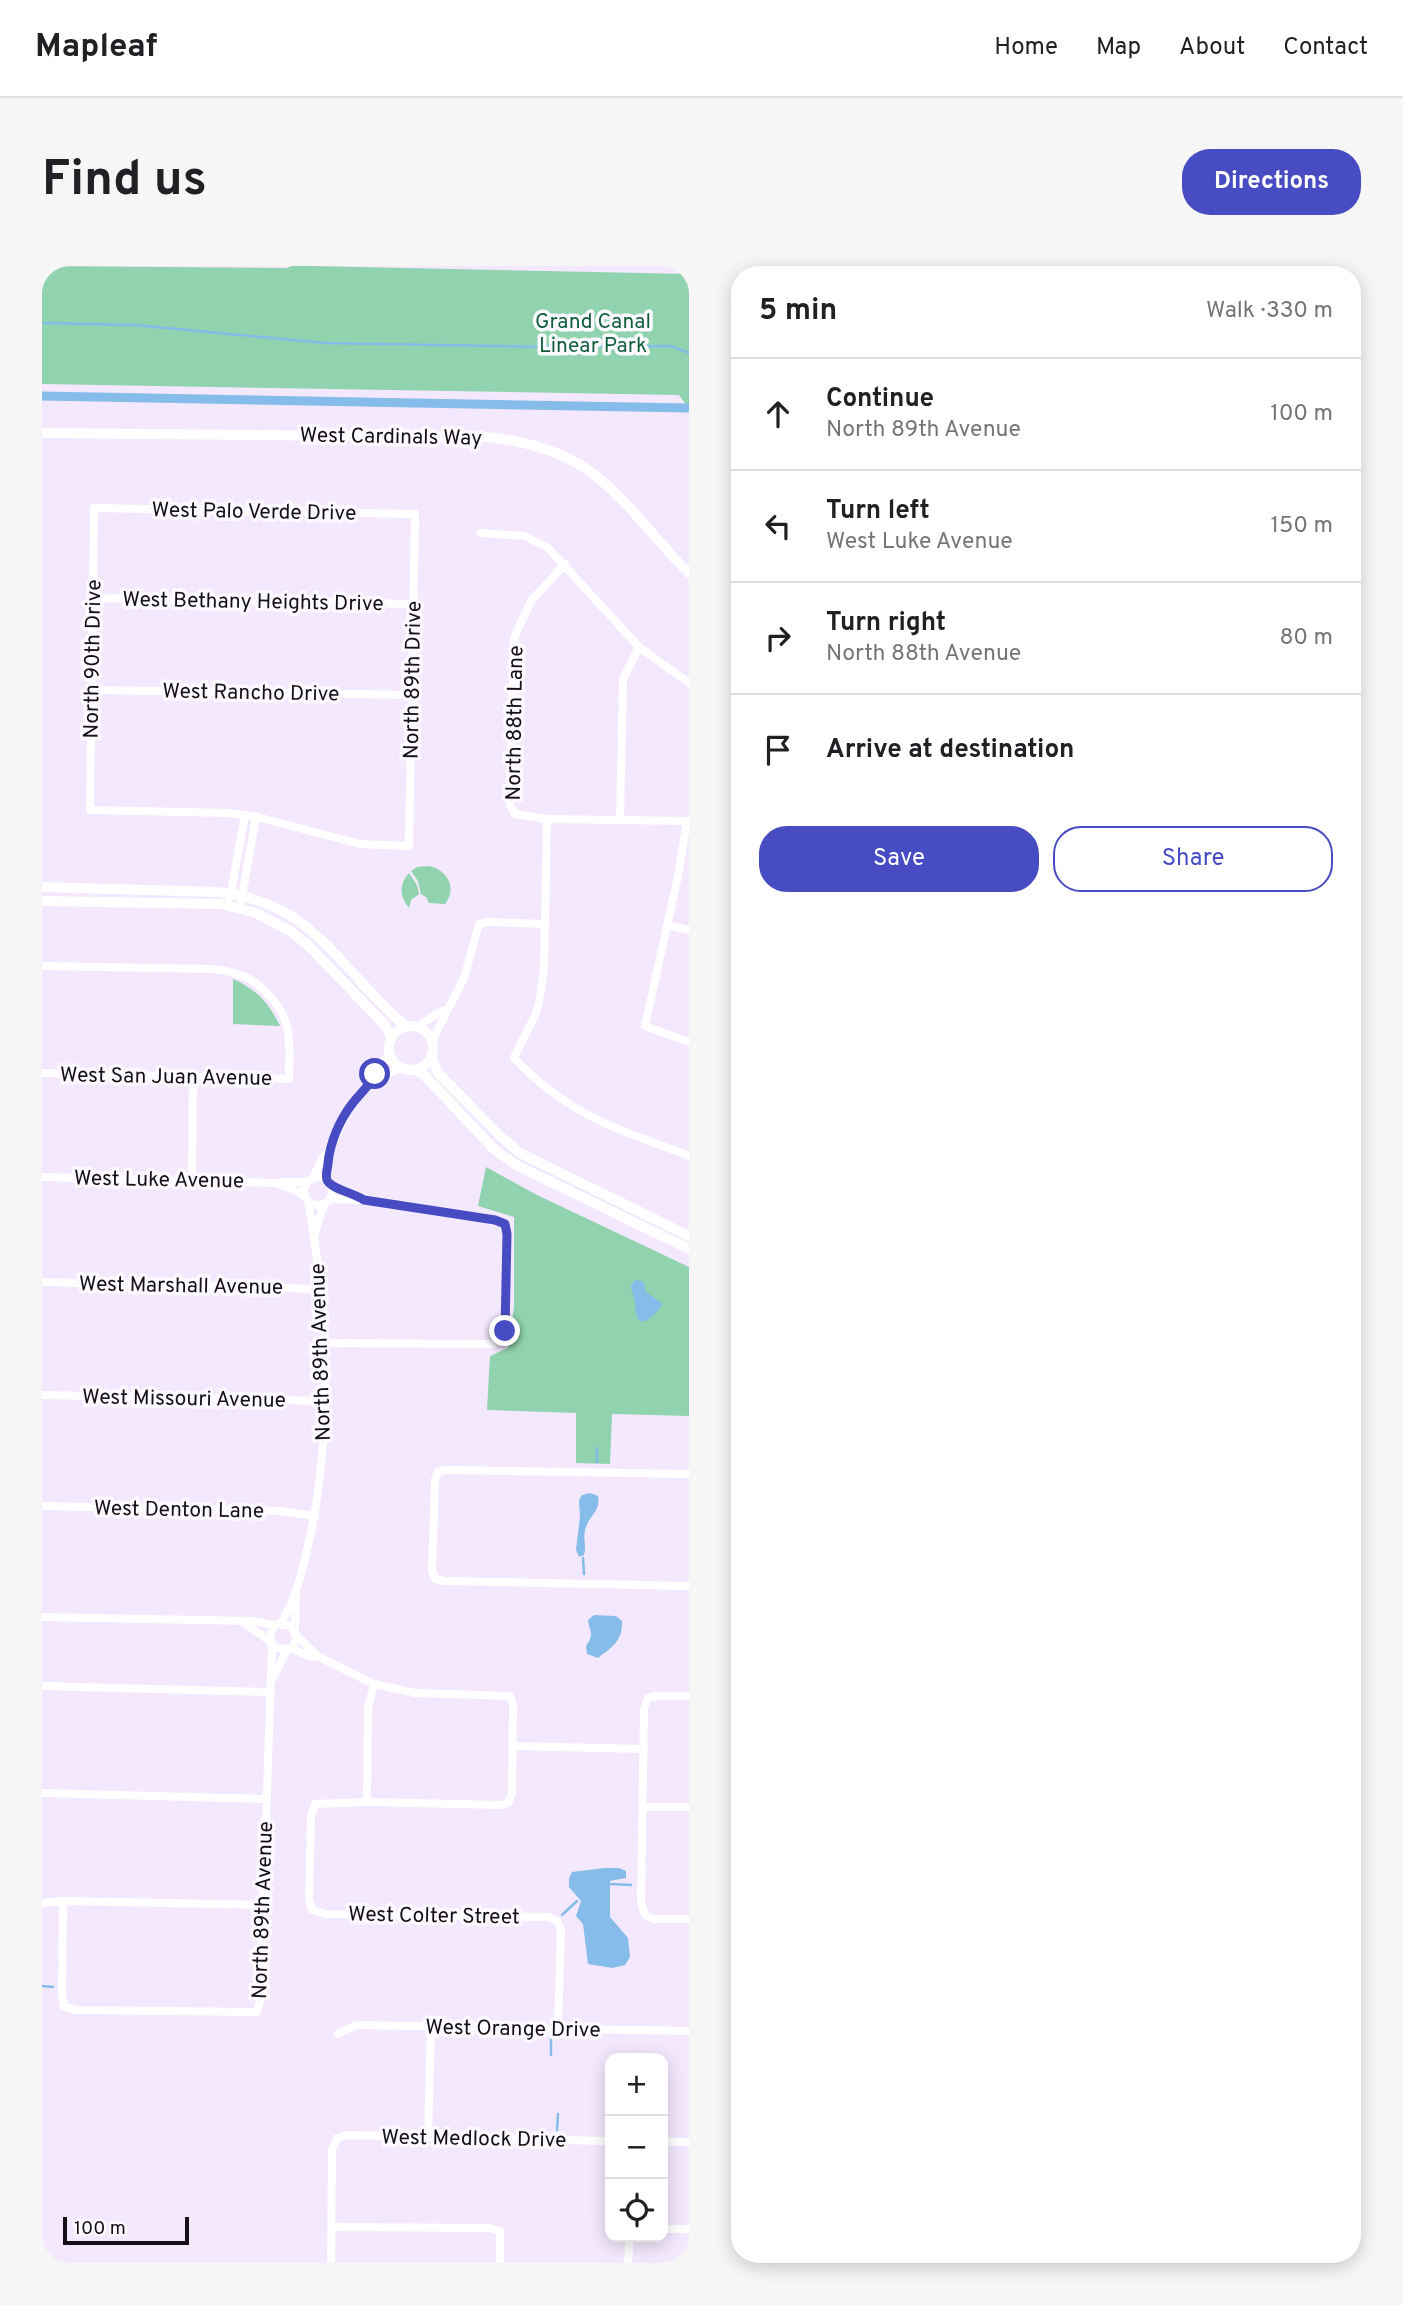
<!DOCTYPE html>
<html lang="en">
<head>
<meta charset="utf-8">
<style>
	:root { --surface:#fff; --page:#f6f6f6; --text:#202124; --muted:#757577; --line:#e0e0e0; --accent:#484cc2 }
	body { margin:0; font-family:Overpass,sans-serif; background:var(--page); color:var(--text) }
	.controls { position:absolute; right:21px; bottom:21px; display:grid; overflow:hidden; border-radius:14px; box-shadow:0 4px 18px #0003 }
	.controls button { width:63px; height:63px; display:grid; place-items:center; padding:0; border:0; border-bottom:2px solid var(--line); background:var(--surface); color:var(--text); font:35px sans-serif }
	.scale { position:absolute; left:21px; bottom:18px; width:126px; box-sizing:border-box; padding-left:7px; border:4px solid #140f18; border-top:0; font-size:19px; line-height:24px; white-space:nowrap; color:#140f18; -webkit-text-stroke:5px #fcf9ff; paint-order:stroke }
	.stop { position:absolute; width:21px; height:21px; margin:-16px; border:5px solid #484cc2; border-radius:50%; background:#fff }
	.stop.end { background:#484cc2; border-color:#fff; box-shadow:0 2px 7px #0008 }
	.list { margin:0; padding:0; list-style:none }
	h2 { display:flex; justify-content:space-between; align-items:center; height:91px; margin:0; padding:0 28px; font-size:30px }
	h2 small { font-size:23px; font-weight:400; color:var(--muted) }
	.list li { display:grid; grid-template-columns:46px 1fr auto; gap:21px; align-items:center; box-sizing:border-box; height:112px; padding:0 28px; border-top:2px solid var(--line) }
	.list b { display:block; font-size:26px; white-space:nowrap }
	.list p { margin:0; font-size:23px; white-space:nowrap; color:var(--muted) }
	.list em { font-size:23px; font-style:normal; color:var(--muted) }
	.actions { display:flex; gap:14px; padding:21px 28px }
	.actions a { flex:1; padding:16px 0; border:2px solid var(--accent); border-radius:28px; text-align:center; font-size:24px; color:var(--accent) }
	.actions .main { background:var(--accent); color:#fff }
	.icon { flex:none; width:38px; height:38px; fill:none; stroke:currentColor; stroke-width:2; stroke-linecap:round; stroke-linejoin:round }
	.map { position:relative; flex:none; width:647px; height:1997px; overflow:hidden; border-radius:28px }
	header { display:flex; align-items:center; gap:42px; box-sizing:border-box; height:98px; padding:0 35px; background:var(--surface); border-bottom:2px solid var(--line) }
	header strong { font-size:33px }
	nav { display:flex; gap:38px; margin-inline-start:auto; font-size:24px }
	.intro { display:flex; align-items:center; justify-content:space-between; box-sizing:border-box; height:168px; padding:0 42px }
	h1 { margin:0; font-size:49px }
	.button { padding:18px 32px; border-radius:28px; background:var(--accent); color:#fff; font-size:24px; font-weight:700 }
	main { display:flex; gap:42px; padding:0 42px }
	aside { flex:1; background:var(--surface); border-radius:28px; box-shadow:0 4px 18px #0003 }
	.map>svg:first-child { display:block }
	.green { fill:#91d3ae }
	.water { fill:#86bce9 }
	.lines { fill:none; stroke-linecap:round; stroke-linejoin:round }
	.stream { stroke:#86bce9; stroke-width:2.5 }
	.canal { stroke:#86bce9; stroke-width:9 }
	.street { stroke:#fff; stroke-width:8 }
	.secondary { stroke:#fff; stroke-width:10 }
	.route { stroke:#484cc2; stroke-width:9 }
	.labels { text-anchor:middle; stroke-width:7; stroke-linejoin:round; paint-order:stroke }
	.park-label { font-size:21px; fill:#0f5f3c; stroke:#fcf9ff }
	.street-label { font-size:21px; fill:#140f18; stroke:#fcf9ff }
</style>
</head>
<body>
<header>
<strong>Mapleaf</strong>
<nav><a>Home</a><a>Map</a><a>About</a><a>Contact</a></nav>
</header>
<div class="intro"><h1>Find us</h1><a class="button">Directions</a></div>
<main>
<div class="map">
<svg width="647" height="1997" viewBox="0 0 647 1997">
	<rect width="100%" height="100%" fill="#f3e8fe"/>
	<g class="green">
		<polygon points="0,0 245,2 250,0 270,0 647,8 647,143 637,129 0,118"/>
		<path d="M386,600c19,3 30,22 17,38l-16,-1 -3,-6 -5,-3 -3,-13 -7,-10 6,-4z"/>
		<path d="M367,607l8,12 2,9 -8,6 -2,8c-10,-12 -10,-24 0,-35z"/>
		<path d="M191,713c23,10 36,24 47,47l-47,-2z"/>
		<polygon points="444,901 495,929 647,1001 647,1150 570,1148 568,1198 534,1197 534,1147 445,1144 448,1090 466,1082 472,1041 472,951 436,940"/>
	</g>
	<g class="water">
		<path d="M594,1014l8,2 1,9 18,13c-12,16 -28,30 -28,-2 -1,-6 -4,-11 -4,-17z"/>
		<path d="M548,1227l8,3c3,15 -8,19 -12,31 -4,10 1,19 -2,28l-5,2 -3,-7 4,-33 -1,-17 3,-5z"/>
		<path d="M552,1349l22,1 6,5c1,20 -10,26 -24,37l-11,-4 -1,-8c9,-13 4,-12 2,-26z"/>
		<polygon points="562,1602 577,1602 584,1605 584,1612 568,1615 568,1651 586,1672 588,1691 583,1699 570,1702 546,1698 541,1658 534,1650 539,1635 527,1621 527,1612 530,1606"/>
	</g>
	<g class="lines">
		<g class="stream">
			<polyline points="0,57 92,59 282,77 509,81 629,80 647,87"/>
			<polyline points="555,1196 555,1182"/>
			<polyline points="541,1292 542,1308"/>
			<polyline points="569,1618 589,1619"/>
			<polyline points="520,1649 535,1635"/>
			<polyline points="0,1720 11,1721"/>
			<polyline points="509,1789 509,1772"/>
			<polyline points="515,1864 516,1848"/>
		</g>
		<polyline class="canal" points="0,130 647,142"/>
		<g class="street">
			<polygon points="52,242 373,248 367,580 318,578 215,551 187,547 48,544"/>
			<polyline points="439,267 483,270 506,282 597,381 647,417"/>
			<polyline points="523,298 489,335 472,372 468,539 473,548 505,553 647,555"/>
			<polyline points="50,332 371,338"/>
			<polyline points="49,424 370,429"/>
			<path d="M505,553l-3,150c-2,14 -3,30 -8,44 -6,15 -16,30 -22,45 23,24 49,44 78,59 31,16 65,26 97,39"/>
			<polyline points="578,554 581,413 597,381"/>
			<polyline points="645,555 636,610 603,760 647,776"/>
			<polyline points="188,632 203,549"/>
			<polyline points="198,642 214,551"/>
			<polyline points="625,659 647,664"/>
			<path d="M0,700l171,3c13,2 27,4 38,11 13,8 31,27 35,43 5,18 3,37 3,56l-247,-6"/>
			<path d="M375,761c9,-5 19,-15 29,-17"/>
			<polyline points="390,775 422,712 437,658 447,656 502,658"/>
			<polyline points="330,816 358,802"/>
			<circle cx="276" cy="925" r="14"/>
			<path d="M0,911l235,6c11,-3 22,2 32,-3"/>
			<polyline points="271,912 281,891 286,886 309,839 330,816 347,787"/>
			<polyline points="150,914 151,810"/>
			<polyline points="285,914 286,886"/>
			<path d="M235,917c9,5 20,6 28,14"/>
			<polyline points="290,921 313,928 322,934"/>
			<polyline points="273,968 279,946 283,938"/>
			<polyline points="0,1016 278,1023"/>
			<polyline points="282,1077 450,1078 460,1074 463,1065 465,967 463,958 453,954 322,934 288,933"/>
			<polyline points="0,1129 284,1135"/>
			<polyline points="647,1208 403,1204 396,1206 393,1214 390,1304 393,1313 403,1315 647,1320"/>
			<polyline points="0,1240 238,1245 273,1250"/>
			<polyline points="0,1351 209,1355 234,1359"/>
			<polyline points="201,1356 229,1376"/>
			<path d="M238,1358c15,-23 21,-48 27,-74 18,-76 21,-150 16,-227 -3,-42 -7,-81 -15,-121"/>
			<polyline points="253,1365 254,1327"/>
			<polyline points="254,1369 277,1391 332,1418 373,1427 468,1430 471,1439 470,1527 467,1536 460,1539 325,1536 273,1538 269,1550 267,1633 270,1644 284,1648 507,1651 515,1655 519,1664 516,1762"/>
			<polyline points="248,1382 267,1390 277,1391"/>
			<path d="M230,1414l15,-30 7,-5 3,-8 -6,-11 -13,-2c-9,6 -10,15 -3,23l12,3"/>
			<polyline points="0,1420 227,1426"/>
			<polyline points="647,1430 614,1430 606,1432 602,1443 599,1637 603,1649 611,1653 647,1653"/>
			<polyline points="470,1480 602,1483"/>
			<polyline points="0,1527 224,1533"/>
			<polyline points="325,1536 326,1442 332,1418"/>
			<polyline points="601,1541 647,1541"/>
			<polyline points="21,1635 20,1729 22,1741 35,1744 215,1746 218,1735 230,1378"/>
			<polyline points="0,1637 21,1635 222,1639"/>
			<polyline points="296,1768 314,1759 647,1765"/>
			<polyline points="386,1871 389,1761"/>
			<polyline points="621,1876 647,1876"/>
			<polyline points="290,1961 447,1962 458,1965 458,1997"/>
			<polyline points="621,1963 647,1963"/>
			<polyline points="289,1997 290,1884 295,1872 306,1869 568,1875"/>
			<polyline points="586,1997 588,1971"/>
		</g>
		<g class="secondary">
			<path d="M0,167l445,4c39,4 78,14 109,39 35,28 61,66 93,97"/>
			<path d="M0,621l175,5c73,8 100,42 147,93 14,15 26,29 43,42"/>
			<polyline points="0,635 179,638 214,647 248,665 266,679 342,758 350,771"/>
			<circle cx="369" cy="782" r="22"/>
			<polyline points="389,791 397,808 459,871 478,887 647,970"/>
			<polyline points="373,804 382,809 453,884 476,900 647,983"/>
		</g>
	</g>
	<g class="lines">
		<path class="route" d="M333,808c-5,12 -15,19 -23,30 -13,17 -22,39 -24,59 0,5 -3,12 -1,17 4,9 27,13 37,20l131,20 10,4 2,10 -2,97"/>
	</g>
	<g class="labels">
		<g class="park-label">
			<text x="551" y="62">Grand Canal<tspan x="551" dy="24">Linear Park</tspan></text>
		</g>
		<g class="street-label">
			<text transform="translate(349 170) rotate(1)" y="7">West Cardinals Way</text>
			<text transform="translate(212 245) rotate(1)" y="7">West Palo Verde Drive</text>
			<text transform="translate(211 335) rotate(1)" y="7">West Bethany Heights Drive</text>
			<text transform="translate(50 393) rotate(-89)" y="7">North 90th Drive</text>
			<text transform="translate(370 414) rotate(-89)" y="7">North 89th Drive</text>
			<text transform="translate(209 426) rotate(1)" y="7">West Rancho Drive</text>
			<text transform="translate(472 457) rotate(-89)" y="7">North 88th Lane</text>
			<text transform="translate(124 810) rotate(1)" y="7">West San Juan Avenue</text>
			<text transform="translate(117 913) rotate(1)" y="7">West Luke Avenue</text>
			<text transform="translate(139 1019) rotate(1)" y="7">West Marshall Avenue</text>
			<text transform="translate(278 1086) rotate(-92)" y="7">North 89th Avenue</text>
			<text transform="translate(142 1132) rotate(1)" y="7">West Missouri Avenue</text>
			<text transform="translate(137 1243) rotate(1)" y="7">West Denton Lane</text>
			<text transform="translate(220 1644) rotate(-88)" y="7">North 89th Avenue</text>
			<text transform="translate(392 1649) rotate(1)" y="7">West Colter Street</text>
			<text transform="translate(471 1762) rotate(1)" y="7">West Orange Drive</text>
			<text transform="translate(432 1872) rotate(1)" y="7">West Medlock Drive</text>
		</g>
	</g>
</svg>
<div class="controls">
<button>+</button>
<button>−</button>
<button><svg class="icon" aria-label="locate" viewBox="0 0 24 24"><circle cx="12" cy="12" r="6"/><path d="M12 2v4M12 18v4M2 12h4M18 12h4"/></svg></button>
</div>
<div class="scale">100 m</div>
<div class="stop" style="left:333px;top:808px"></div>
<div class="stop end" style="left:463px;top:1065px"></div>
</div>
<aside>
<h2>5 min<small>Walk · 330 m</small></h2>
<ul class="list">
<li><svg class="icon" aria-label="ahead" viewBox="0 0 24 24"><path d="M12 20V5M6 11l6-6 6 6"/></svg><div><b>Continue</b><p>North 89th Avenue</p></div><em>100 m</em></li>
<li><svg class="icon" aria-label="left" viewBox="0 0 24 24"><path d="M17 20v-9H6M10 6l-5 5 5 5"/></svg><div><b>Turn left</b><p>West Luke Avenue</p></div><em>150 m</em></li>
<li><svg class="icon" aria-label="right" viewBox="0 0 24 24"><path d="M7 20v-9h11M14 6l5 5-5 5"/></svg><div><b>Turn right</b><p>North 88th Avenue</p></div><em>80 m</em></li>
<li><svg class="icon" aria-label="arrive" viewBox="0 0 24 24"><path d="M6 21V4h12l-3 4 3 4H6"/></svg><div><b>Arrive at destination</b></div></li>
</ul>
<div class="actions"><a class="main">Save</a><a>Share</a></div>
</aside>
</main>
</body>
</html>
